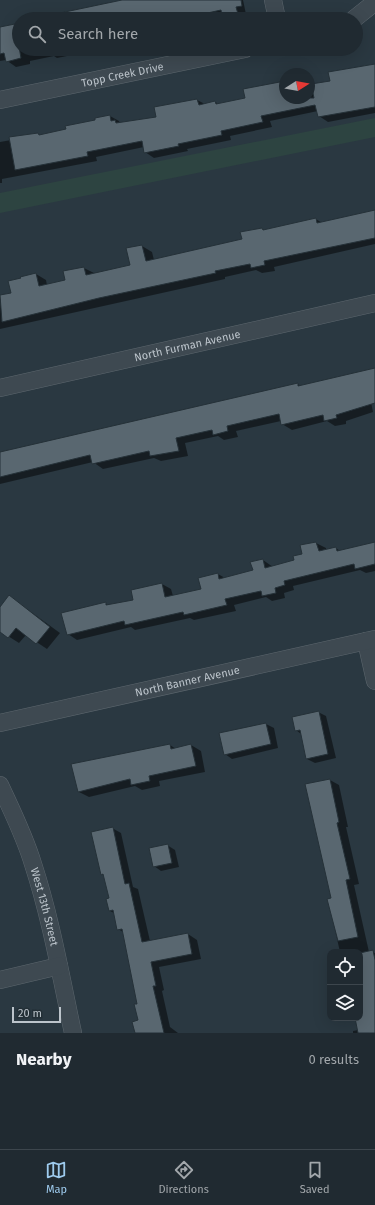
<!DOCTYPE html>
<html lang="en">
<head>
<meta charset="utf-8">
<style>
	:root { --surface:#202a31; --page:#283239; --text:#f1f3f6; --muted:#a2a7ab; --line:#3d464d; --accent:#9ecbee }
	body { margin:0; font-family:"Fira Sans",sans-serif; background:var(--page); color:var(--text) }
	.controls { position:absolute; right:12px; bottom:12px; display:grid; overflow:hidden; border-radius:8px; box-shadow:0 4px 16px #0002 }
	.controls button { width:36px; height:36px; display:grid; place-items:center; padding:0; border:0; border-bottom:1px solid var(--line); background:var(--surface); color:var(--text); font:20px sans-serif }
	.compass { position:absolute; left:279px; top:68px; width:36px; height:36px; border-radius:50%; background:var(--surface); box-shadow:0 4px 16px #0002; rotate:79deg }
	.scale { position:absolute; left:12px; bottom:10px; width:49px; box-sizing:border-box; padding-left:4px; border:2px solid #bcc4cb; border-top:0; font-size:11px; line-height:14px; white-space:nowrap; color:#bcc4cb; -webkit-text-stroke:3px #232f36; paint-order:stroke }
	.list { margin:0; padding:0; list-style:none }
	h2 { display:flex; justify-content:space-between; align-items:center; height:52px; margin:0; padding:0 16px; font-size:17px }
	h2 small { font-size:13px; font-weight:400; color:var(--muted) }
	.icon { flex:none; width:22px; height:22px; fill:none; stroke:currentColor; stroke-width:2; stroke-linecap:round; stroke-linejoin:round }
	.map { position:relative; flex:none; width:375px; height:1033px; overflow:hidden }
	.search { position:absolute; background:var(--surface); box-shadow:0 4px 16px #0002; left:12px; right:12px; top:12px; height:44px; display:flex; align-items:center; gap:10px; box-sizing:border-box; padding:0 14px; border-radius:22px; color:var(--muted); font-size:15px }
	.sheet { height:116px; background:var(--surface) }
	nav { display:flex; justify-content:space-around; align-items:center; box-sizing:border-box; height:56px; border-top:1px solid var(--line); background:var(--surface); font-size:11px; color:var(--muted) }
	nav a { display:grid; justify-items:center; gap:2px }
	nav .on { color:var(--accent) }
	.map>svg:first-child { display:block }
	.green { fill:#2d4441 }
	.shadow { fill:#0007 }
	.building { fill:#596770; stroke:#253138 }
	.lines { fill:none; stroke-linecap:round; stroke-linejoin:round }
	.minor-casing { stroke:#5d676e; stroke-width:18 }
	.minor { stroke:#3e4951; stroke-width:17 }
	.labels { text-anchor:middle; stroke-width:3.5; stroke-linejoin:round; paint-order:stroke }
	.street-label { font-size:11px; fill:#bcc4cb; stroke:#232f36 }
</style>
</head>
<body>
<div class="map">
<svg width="375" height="1033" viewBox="0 0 375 1033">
	<rect width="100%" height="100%" fill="#2a3841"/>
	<polygon class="green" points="375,118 375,137 0,213 0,193"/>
	<g class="shadow">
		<polygon points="127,0 243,0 247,19 227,19 223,17 213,19 24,19 54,13 57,14"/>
		<polygon points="19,24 19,49 97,50 57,58 54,56 30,61 30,64 16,67 6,60 0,61 0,28"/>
		<polygon points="375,65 375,113 328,122 319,116 318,111 270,121 272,127 230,136 231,140 187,149 188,151 154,158 145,152 144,147 96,157 97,161 2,179 2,183 0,183 0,142 67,130 97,121 96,119 110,116 119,121 120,124 158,118 155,108 197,100 205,104 215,102 219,104 246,99 285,83 285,98 309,98 309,84 331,81"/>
		<polygon points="375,211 375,244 274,267 275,271 262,273 256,270 225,277 225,279 0,329 0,296 12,293 36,274 46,280 47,285 66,281 84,268 94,273 131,266 142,246 152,252 154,260 243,240 262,229 266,231 316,219 322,223"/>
		<polygon points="375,368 375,401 371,402 373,412 346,421 346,424 335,426 327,421 292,430 282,424 281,421 236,431 238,437 224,440 218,436 185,443 188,456 161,461 154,458 103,469 93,462 0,484 0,452 297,384 302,386"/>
		<polygon points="316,543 326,548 326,550 336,548 340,551 375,543 375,571 366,573 360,570 293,586 294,590 284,593 285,598 272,601 266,597 234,605 236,611 194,620 190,618 135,630 131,627 77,640 68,634 106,604 109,605 134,601 162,584 171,589 173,596 202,590 218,574 225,578 254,571 252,562 263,560 273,567 295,561"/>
		<polygon points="9,596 60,633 47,649 26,635 19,643 0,631 0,608"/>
		<polygon points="318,712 326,716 336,758 315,763 307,759 301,734 296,730"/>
		<polygon points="266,724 274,728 278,748 232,759 225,754"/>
		<polygon points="170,745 176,749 191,745 201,751 205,772 159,781 160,786 142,790 135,786 89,797 79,792"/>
		<polygon points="330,780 339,785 348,827 346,827 359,884 354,885 369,952 375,953 375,1033 353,1033 353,1031 358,1030 356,1018 360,1018 360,952 340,952 328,899 332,899 306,785"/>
		<polygon points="112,828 121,833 133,887 138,889 150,941 188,934 197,940 201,959 159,967 164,990 162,991 170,1027 178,1033 136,1033 139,1021 139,1004 123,932 118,929 114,913 110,911 111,899 105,876 102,874"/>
		<polygon points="167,845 175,850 179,867 161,871 154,866"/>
	</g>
	<g class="building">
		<polygon points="122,0 241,0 242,6 236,7 238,14 222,17 221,10 194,16 194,19 60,19 60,13"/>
		<polygon points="15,24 21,58 6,62 4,53 0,54 0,27"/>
		<polygon points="375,64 375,107 318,117 315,105 261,116 263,122 221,131 222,135 178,144 179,146 144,153 142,141 87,152 88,156 15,170 9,137 38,133 39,135 66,129 65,126 95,120 95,118 110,115 111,121 115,120 116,123 156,117 154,107 197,99 199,105 215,101 216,104 245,98 243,89 285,81 285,98 314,98 311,84 330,81 328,72"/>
		<polygon points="375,210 375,238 264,261 265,265 251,268 250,264 215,271 216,273 99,298 2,322 0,295 11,293 8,281 21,278 20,277 36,273 39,286 65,280 63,271 84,267 86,275 130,265 126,248 142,245 146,261 242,239 240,232 262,228 263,230 316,218 317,223"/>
		<polygon points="375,368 375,403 336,415 337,418 324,421 323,415 281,425 279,414 227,426 228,431 213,435 212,430 176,438 179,451 150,456 149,451 92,464 90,455 0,477 0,452 298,383 298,386"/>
		<polygon points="316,542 319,551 336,547 337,551 375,542 375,564 355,569 354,564 284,581 285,585 275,588 276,593 262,596 261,591 225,599 227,605 184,615 183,612 125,625 124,621 67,635 61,613 106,602 106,605 133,600 131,590 162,583 165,597 201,589 198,578 218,573 219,579 253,570 250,562 263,559 265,568 294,560 293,556 302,554 300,545"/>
		<polygon points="9,595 50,627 36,644 16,628 8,638 0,632 0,607"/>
		<polygon points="319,711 328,754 306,759 300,730 295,731 292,717"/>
		<polygon points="266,723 271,744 224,755 219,733"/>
		<polygon points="170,744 171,749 191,744 196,766 149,776 150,781 131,785 130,779 78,792 71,764"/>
		<polygon points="330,779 339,822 337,823 350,879 346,880 358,937 338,941 327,899 331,898 305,784"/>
		<polygon points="113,827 125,884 129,883 142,942 188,933 192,954 151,962 156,986 153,986 164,1033 135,1033 132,1022 138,1020 134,1004 137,1004 122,929 117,930 113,910 109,911 106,899 109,898 103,874 101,875 91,832"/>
		<polygon points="168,844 172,863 153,867 149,848"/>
		<polygon points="373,950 375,960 375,1033 358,1033 355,1018 360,1018 360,953"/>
	</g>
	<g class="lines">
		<g class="minor-casing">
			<g id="minor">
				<polyline points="273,0 277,19"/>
				<polyline points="354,19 374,3"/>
				<path id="s1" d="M0,100l245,-51"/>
				<path id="s2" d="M0,388l375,-85"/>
				<polyline points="366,641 375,681"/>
				<path id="s3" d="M0,723l375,-84"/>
				<path id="s4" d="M0,785c12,26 25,52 33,79 18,55 28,113 40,169"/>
				<polyline points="0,980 59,966"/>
			</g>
		</g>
		<use href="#minor" class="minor"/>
	</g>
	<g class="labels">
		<g class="street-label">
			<text dy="4" stroke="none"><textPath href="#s1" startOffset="125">Topp Creek Drive</textPath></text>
			<text dy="4" stroke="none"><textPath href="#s2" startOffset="192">North Furman Avenue</textPath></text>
			<text dy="4" stroke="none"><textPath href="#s3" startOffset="192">North Banner Avenue</textPath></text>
			<text dy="4" stroke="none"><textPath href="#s4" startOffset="130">West 13th Street</textPath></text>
		</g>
	</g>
</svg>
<div class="controls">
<button><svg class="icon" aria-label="locate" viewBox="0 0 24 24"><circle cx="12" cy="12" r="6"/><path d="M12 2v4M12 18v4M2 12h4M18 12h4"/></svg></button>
<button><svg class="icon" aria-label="layers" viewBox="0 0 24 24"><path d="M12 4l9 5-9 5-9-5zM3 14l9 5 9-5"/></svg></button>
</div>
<svg class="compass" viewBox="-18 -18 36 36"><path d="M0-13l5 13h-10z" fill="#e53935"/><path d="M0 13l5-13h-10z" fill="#a2a7ab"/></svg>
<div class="scale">20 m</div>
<div class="search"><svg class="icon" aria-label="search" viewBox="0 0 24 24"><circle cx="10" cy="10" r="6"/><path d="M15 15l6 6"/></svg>Search here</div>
</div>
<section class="sheet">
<h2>Nearby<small>0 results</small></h2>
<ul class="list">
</ul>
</section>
<nav>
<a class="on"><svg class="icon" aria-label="map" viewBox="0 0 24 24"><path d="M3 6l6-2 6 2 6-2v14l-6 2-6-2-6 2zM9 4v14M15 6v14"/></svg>Map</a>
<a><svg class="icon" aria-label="directions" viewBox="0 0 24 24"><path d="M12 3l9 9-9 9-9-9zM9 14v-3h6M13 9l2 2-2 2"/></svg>Directions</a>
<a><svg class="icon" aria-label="saved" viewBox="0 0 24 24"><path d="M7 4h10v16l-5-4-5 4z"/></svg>Saved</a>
</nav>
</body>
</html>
